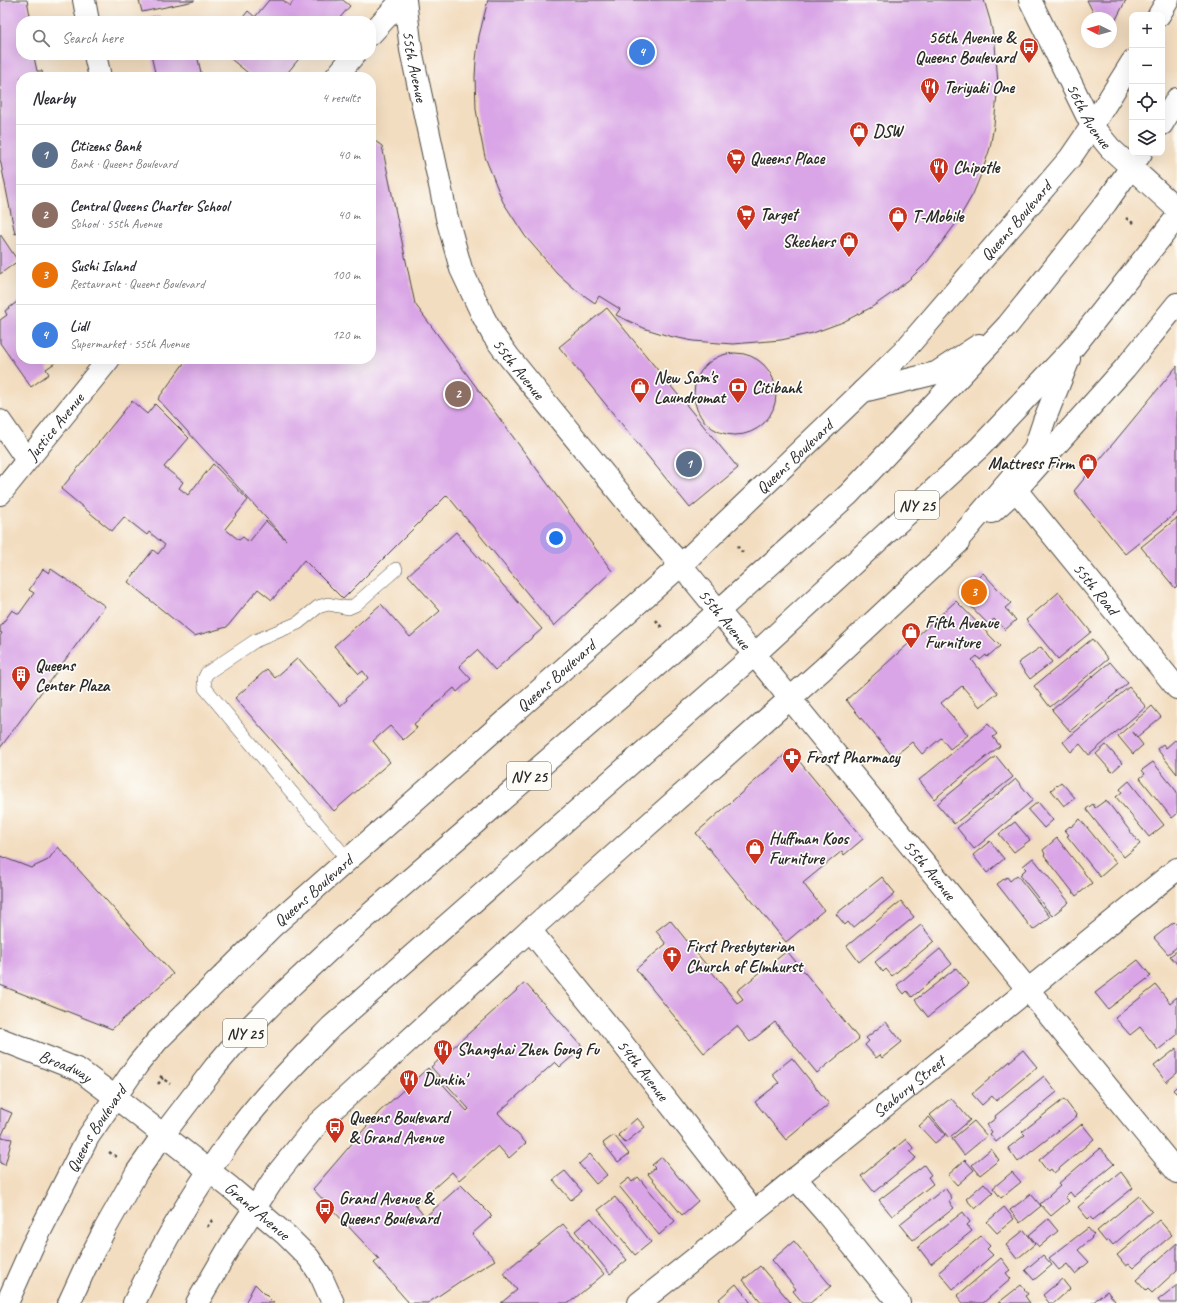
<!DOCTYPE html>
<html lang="en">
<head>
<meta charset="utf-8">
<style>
	:root { --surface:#fff; --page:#f2f2f3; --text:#2b2b33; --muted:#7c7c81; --line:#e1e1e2; --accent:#c8321e }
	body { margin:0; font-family:Caveat,sans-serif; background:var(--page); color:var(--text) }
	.controls { position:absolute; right:12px; top:12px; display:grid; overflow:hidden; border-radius:8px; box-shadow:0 4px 16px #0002 }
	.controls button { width:36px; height:36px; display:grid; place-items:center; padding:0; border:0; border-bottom:1px solid var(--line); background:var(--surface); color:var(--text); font:20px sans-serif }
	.compass { position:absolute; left:1081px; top:12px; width:36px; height:36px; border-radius:50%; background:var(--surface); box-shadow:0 4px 16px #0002; rotate:275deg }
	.you { position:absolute; left:556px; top:538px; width:14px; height:14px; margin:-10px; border:3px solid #fff; border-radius:50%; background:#1a73e8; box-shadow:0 0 0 6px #1a73e833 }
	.badge { display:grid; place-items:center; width:26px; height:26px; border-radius:50%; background:var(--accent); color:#fff; font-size:13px; font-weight:700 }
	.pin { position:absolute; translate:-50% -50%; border:2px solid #fff; box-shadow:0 1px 4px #0006 }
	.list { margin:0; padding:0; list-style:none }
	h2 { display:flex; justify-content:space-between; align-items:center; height:52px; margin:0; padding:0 16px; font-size:17px }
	h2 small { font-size:13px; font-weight:400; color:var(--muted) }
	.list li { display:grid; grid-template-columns:26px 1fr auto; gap:12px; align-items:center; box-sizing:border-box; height:60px; padding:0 16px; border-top:1px solid var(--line) }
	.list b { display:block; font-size:15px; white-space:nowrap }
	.list p { margin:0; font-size:13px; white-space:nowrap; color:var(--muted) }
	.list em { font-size:13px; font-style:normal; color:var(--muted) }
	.icon { flex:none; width:22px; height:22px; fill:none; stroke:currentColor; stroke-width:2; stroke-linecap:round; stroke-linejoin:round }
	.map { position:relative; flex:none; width:1177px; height:1303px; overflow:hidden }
	.search { position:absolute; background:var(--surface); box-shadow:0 4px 16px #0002; left:16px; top:16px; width:360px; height:44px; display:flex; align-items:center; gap:10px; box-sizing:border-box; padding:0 14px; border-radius:16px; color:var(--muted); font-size:15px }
	.panel { position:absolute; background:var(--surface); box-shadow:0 4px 16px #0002; left:16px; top:72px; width:360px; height:292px; border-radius:16px }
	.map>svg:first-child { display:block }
	.building { fill:#d9a5e6 }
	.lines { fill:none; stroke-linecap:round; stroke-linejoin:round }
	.lane-casing { stroke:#494641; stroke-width:14 }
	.street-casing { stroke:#494641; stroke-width:24 }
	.secondary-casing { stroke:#494641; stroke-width:24 }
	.primary-casing { stroke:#494641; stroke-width:24 }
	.path { stroke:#494641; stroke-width:2.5; stroke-dasharray:3 3; stroke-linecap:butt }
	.lane { stroke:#fff; stroke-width:13 }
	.street { stroke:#fff; stroke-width:22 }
	.secondary { stroke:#fff; stroke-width:22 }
	.primary { stroke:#fff; stroke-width:22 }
	.labels { text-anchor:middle; stroke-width:3.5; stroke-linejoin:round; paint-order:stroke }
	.shield { fill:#fdfcf7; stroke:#6a6a68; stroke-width:1 }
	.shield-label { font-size:16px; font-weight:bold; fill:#2b2b2b }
	.poi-label { font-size:17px; font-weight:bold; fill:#2b2b2b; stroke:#fdfcf7; text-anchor:start }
	.street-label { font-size:17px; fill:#2b2b2b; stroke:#fdfcf7 }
</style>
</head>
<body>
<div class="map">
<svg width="1177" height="1303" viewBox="0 0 1177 1303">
	<rect width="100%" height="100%" fill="#fdfcf7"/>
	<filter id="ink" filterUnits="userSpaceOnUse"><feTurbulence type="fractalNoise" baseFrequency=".025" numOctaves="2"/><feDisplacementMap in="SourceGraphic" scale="8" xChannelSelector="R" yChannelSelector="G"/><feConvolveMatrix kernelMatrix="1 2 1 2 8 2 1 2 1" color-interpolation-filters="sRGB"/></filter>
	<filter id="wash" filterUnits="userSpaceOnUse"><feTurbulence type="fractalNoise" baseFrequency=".012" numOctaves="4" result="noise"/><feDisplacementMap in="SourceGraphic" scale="16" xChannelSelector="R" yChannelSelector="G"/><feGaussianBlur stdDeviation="0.9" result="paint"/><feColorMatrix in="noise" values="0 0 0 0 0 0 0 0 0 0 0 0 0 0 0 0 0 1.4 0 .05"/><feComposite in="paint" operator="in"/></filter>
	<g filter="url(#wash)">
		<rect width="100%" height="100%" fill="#f3ddc0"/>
		<g id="blocks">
			<g class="building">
				<polygon points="0,0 27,0 31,21 21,21 21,55 39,55 39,57 34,57 37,71 42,71 43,77 21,77 21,232 15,234 0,159"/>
				<polygon points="139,0 194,0 194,1 142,12"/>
				<polygon points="269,0 283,0 290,6 294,0 343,0 350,6 337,21 240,21 248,11 255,17"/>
				<polygon points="488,0 984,0 990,20 995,44 998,84 994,125 990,148 982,172 973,194 957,222 928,261 911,278 892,293 872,307 843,322 813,333 781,340 733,344 693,341 669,336 646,329 616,315 620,309 599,296 595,303 575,289 557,273 525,236 503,202 485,157 480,133 476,109 475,77 476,60 479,36"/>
				<polygon points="1087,0 1126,0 1111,29 1111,18 1096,18"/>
				<polygon points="159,16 160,21 136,21 136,20"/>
				<polygon points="151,55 197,55 202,77 156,77"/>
				<polygon points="226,55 302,55 284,77 253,77"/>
				<polygon points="371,138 382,146 415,304 612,571 554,626 447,495 343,599 304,560 272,600 258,589 227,627 194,636 128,582 153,550 158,554 165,545 149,532 147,535 124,517 112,531 61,489 132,401 147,414 155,404 189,438 164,467 183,482 179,488 188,495 213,464 248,500 225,529 239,540 243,537 249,542 266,521 286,540 158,399 187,359 371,359"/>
				<polygon points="0,234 18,261 0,274"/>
				<polygon points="21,299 21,359 61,359 46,369 49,374 31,387 0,343 0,320 7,315 5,311"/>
				<polygon points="607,308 738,468 690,508 559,347"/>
				<circle cx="735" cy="394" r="41"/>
				<polygon points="1177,366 1177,512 1125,554 1074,491"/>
				<polygon points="1177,518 1177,586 1175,588 1141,547"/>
				<polygon points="456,532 542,629 495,670 477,650 459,666 471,679 457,692 454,688 414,724 417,728 403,740 390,726 373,741 390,762 334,811 235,698 267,669 275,678 298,658 340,706 347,700 346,698 368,678 363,671 359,674 334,646 381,604 410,637 440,611 408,575"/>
				<polygon points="43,569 49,573 51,569 105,606 0,748 0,636 2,633 0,632 0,627 12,610 19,614 34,593 29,590"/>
				<polygon points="983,573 1011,603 1005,608 1016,620 1005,630 994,619 988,624 960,595"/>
				<polygon points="1059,592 1091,632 1058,659 1026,620"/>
				<polygon points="956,601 1000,646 987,657 986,655 980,660 977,656 972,660 998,693 980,707 962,686 941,703 968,735 950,749 941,738 922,754 912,742 893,757 846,700"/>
				<polygon points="1092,639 1108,659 1050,707 1034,686"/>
				<polygon points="1041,647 1052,662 1030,679 1018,663"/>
				<polygon points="1110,662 1128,683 1070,731 1052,710"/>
				<polygon points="1129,687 1146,707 1089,755 1080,744 1071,752 1063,742"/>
				<polygon points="1152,706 1161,717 1137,737 1133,732 1143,745 1133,754 1118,736"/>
				<polygon points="988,724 997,734 993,737 1000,746 934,799 919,780"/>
				<polygon points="1175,740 1177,742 1177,774 1157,749 1163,744 1166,748"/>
				<polygon points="1106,745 1122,763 1112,772 1096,754"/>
				<polygon points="790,750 863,839 844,855 842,851 803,883 824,910 786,942 696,833"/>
				<polygon points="996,756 1013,777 954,824 937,804"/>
				<polygon points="1153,762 1177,792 1177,814 1172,818 1140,778 1145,774 1142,770"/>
				<polygon points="1016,779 1033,800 974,849 957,828"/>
				<polygon points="1129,781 1164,825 1149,837 1116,797 1122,792 1120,789"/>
				<polygon points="1061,782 1075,798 1064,806 1051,790"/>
				<polygon points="1106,800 1140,844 1124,857 1086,809 1093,804 1095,808"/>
				<polygon points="1038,802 1053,820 1044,828 1028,810"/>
				<polygon points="1080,819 1116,863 1100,877 1067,836 1069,835 1065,830 1070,826 1071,827"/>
				<polygon points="1015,822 1030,840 1014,852 999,834"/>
				<polygon points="1057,838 1092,883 1076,896 1044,855 1045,854 1043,850"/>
				<polygon points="990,841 1004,859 987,873 973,855"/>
				<polygon points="58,847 173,974 112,1029 0,985 0,856 31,868 48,860"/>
				<polygon points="1033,858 1069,902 1052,916 1020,875 1026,869 1023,866"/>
				<polygon points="1017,875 1050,917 1033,930 997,884 1007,877 1010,881"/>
				<polygon points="882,877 895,893 853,928 848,922 845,925 836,914"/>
				<polygon points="901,901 914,917 859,962 847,946"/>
				<polygon points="670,920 737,1003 743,999 737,991 787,951 859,1039 817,1073 775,1022 750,1042 737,1026 704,1053 636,969 666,944 656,931"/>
				<polygon points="1174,922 1177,925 1177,947 1168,954 1154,938"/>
				<polygon points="921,925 934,941 892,976 886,969 883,972 875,962"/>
				<polygon points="940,949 952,964 912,997 907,991 904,994 897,985"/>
				<polygon points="1177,951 1177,964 1170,956"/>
				<polygon points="1138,960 1151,976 1108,1009 1095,993"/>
				<polygon points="956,968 969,984 928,1017 915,1000"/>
				<polygon points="525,983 583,1047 560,1067 555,1062 498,1113 526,1143 509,1158 498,1146 459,1180 452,1172 415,1205 425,1217 461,1185 492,1216 472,1234 495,1260 459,1282 428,1303 409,1303 374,1263 379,1259 313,1189 379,1112 428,1068 467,1111 469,1109 431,1067"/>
				<polygon points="1156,985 1170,1003 1177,997 1177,1035 1158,1050 1140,1027 1130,1035 1115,1018"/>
				<polygon points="886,1022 902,1042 882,1058 880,1055 876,1058 865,1045 869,1041 866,1038"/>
				<polygon points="1177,1048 1177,1073 1166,1082 1154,1066"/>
				<polygon points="1023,1050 1037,1067 996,1101 992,1096 982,1105 972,1094"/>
				<polygon points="792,1058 829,1104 786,1140 755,1102 779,1083 772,1074"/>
				<polygon points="1044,1076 1057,1092 996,1142 990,1134 992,1132 987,1125 996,1118 995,1116"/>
				<polygon points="1177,1086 1177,1094 1173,1090"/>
				<polygon points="951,1098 970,1120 949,1138 930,1115"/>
				<polygon points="1064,1099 1077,1116 1018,1162 1008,1148 1025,1135 1022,1132"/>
				<polygon points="0,1108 12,1113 1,1137 12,1139 5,1165 0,1163"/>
				<polygon points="929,1117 945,1135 935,1143 919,1126"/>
				<polygon points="637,1118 645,1127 625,1143 618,1135"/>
				<polygon points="974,1121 987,1136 964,1155 952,1139"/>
				<polygon points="1082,1124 1094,1139 1054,1173 1051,1169 1048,1172 1039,1160"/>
				<polygon points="614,1135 629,1154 618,1162 603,1143"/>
				<polygon points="906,1139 914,1149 910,1152 916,1158 874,1192 861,1176"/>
				<polygon points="1100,1148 1114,1164 1074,1197 1070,1192 1065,1197 1069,1201 1051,1216 1040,1204 1060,1186 1058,1184"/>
				<polygon points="991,1149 999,1160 980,1175 972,1165"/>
				<polygon points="590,1154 607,1175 596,1184 579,1164"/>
				<polygon points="662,1157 698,1201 682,1215 648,1174 655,1168 652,1165"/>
				<polygon points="965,1160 974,1170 957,1185 948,1175"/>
				<polygon points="924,1165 931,1175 928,1177 933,1184 892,1216 879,1200"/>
				<polygon points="565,1171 582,1191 571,1200 553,1180"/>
				<polygon points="1012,1172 1021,1182 1001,1198 993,1188"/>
				<polygon points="1121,1172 1133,1188 1093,1220 1090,1217 1088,1219 1078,1207"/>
				<polygon points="638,1177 675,1221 659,1235 619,1186 629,1178 632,1182"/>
				<polygon points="984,1183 993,1193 975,1209 966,1199"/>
				<polygon points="945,1188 952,1198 949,1202 954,1208 913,1240 900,1224"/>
				<polygon points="1031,1194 1041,1206 1020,1223 1010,1210"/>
				<polygon points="1139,1196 1152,1211 1113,1245 1109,1240 1106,1242 1097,1231"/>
				<polygon points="615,1197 651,1242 635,1255 598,1210"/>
				<polygon points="1004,1207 1014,1219 997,1233 987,1222"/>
				<polygon points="963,1212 970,1222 967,1225 972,1231 931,1264 918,1247"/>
				<polygon points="591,1218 627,1260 610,1274 575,1231"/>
				<polygon points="1048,1219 1058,1231 1039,1247 1029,1235"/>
				<polygon points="1159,1220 1172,1235 1133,1268 1129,1264 1126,1266 1117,1255"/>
				<polygon points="563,1224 604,1274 569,1303 501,1303 517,1290 503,1273"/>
				<polygon points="1088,1228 1094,1235 1091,1237 1092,1238 1078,1250 1089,1262 1075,1274 1067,1264 1059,1270 1049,1258"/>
				<polygon points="1024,1230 1035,1244 1017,1259 1006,1245"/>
				<polygon points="981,1236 990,1246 987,1249 993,1255 953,1289 939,1272"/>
				<polygon points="794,1241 831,1286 810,1303 803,1303 793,1291 796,1289 772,1260"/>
				<polygon points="1177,1243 1177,1270 1152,1293 1148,1289 1146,1291 1136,1280"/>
				<polygon points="1043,1255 1052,1265 1034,1280 1025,1270"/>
				<polygon points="1001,1258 1010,1270 1006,1273 1011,1279 983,1303 963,1303 957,1296"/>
				<polygon points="760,1266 791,1303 762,1303 743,1280"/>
				<polygon points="1062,1279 1070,1289 1054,1303 1049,1303 1043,1295"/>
				<polygon points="255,1284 274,1303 245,1303"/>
				<polygon points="736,1284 751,1303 722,1303 719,1299"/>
				<polygon points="1021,1285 1028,1294 1025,1296 1030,1303 998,1303"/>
				<polygon points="1177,1285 1177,1303 1160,1303 1158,1300"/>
				<polygon points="1107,1291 1115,1301 1113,1303 1092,1303"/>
			</g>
		</g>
	</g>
	<g filter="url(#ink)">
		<use href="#blocks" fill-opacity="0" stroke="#494641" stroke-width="1"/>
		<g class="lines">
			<g class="lane-casing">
				<polyline id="lane" points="348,860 205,688 204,679 207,673 255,641 298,623 318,607 328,604 348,608 355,605 396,569"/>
			</g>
			<g class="street-casing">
				<g id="street">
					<polyline points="84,0 88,21"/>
					<path id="s1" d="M405,0l6,50 36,168 14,51 22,47 10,19 16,22 139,171 33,37 496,607"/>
					<path id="s2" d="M1030,0l62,126 18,22 67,61"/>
					<polyline points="371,34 402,0"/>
					<polyline points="95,55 100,77"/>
					<polyline points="336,77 354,55"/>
					<polyline points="0,421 27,460"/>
					<path id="s3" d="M1016,490l161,198"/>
					<path id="s4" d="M0,494l109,-135"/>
					<path id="s5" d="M530,930l89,109 135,173"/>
					<polyline points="795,1178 826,1213 899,1303"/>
					<path id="s6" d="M639,1303l115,-91 423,-343"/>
				</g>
			</g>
			<g class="secondary-casing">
				<g id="secondary">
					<polyline points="1159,15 1168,0"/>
					<polyline points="992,512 1016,490 1125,368 1177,304"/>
					<path id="s7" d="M0,1039l79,31 36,27 116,91 55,47 23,23 12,18 12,27"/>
					<path id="s8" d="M7,1303l25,-56 56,-110 50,-73 20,-24 115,-114 408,-361 182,-174 40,-39 167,-194 22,-32 40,-64"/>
					<polyline points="197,1303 230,1246 277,1174 318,1123 530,930 822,670 958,543"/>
				</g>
			</g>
			<g class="primary-casing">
				<g id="primary">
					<polyline points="1162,124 1177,99"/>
					<polyline points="863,391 936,373 979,345"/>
					<polyline points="944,556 1034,451 1044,421 1069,359"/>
					<polyline points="69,1303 85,1268 105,1229 137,1172 163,1135 215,1067 241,1036 278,998 339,941 676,649 849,494 1008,325 1106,203 1141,153"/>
					<path d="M134,1303c27,-58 60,-113 98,-165 29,-40 65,-76 99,-111l423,-372 226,-208 93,-99 104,-131"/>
				</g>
			</g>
			<g class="path">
				<polyline points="1126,218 1133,223"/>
				<polyline points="737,546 744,554"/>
				<polyline points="656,620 662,628"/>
				<polyline points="160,1076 170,1084"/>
				<polyline points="158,1084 163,1078"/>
				<polyline points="109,1152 117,1157"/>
				<polyline points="207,1227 213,1219"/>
			</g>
			<use href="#lane" class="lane"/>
			<use href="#street" class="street"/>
			<use href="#secondary" class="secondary"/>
			<use href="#primary" class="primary"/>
		</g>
	</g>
	<defs>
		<g id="bus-pin" transform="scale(1)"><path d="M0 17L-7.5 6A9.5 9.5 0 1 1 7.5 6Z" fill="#c8321e" stroke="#fdfcf7"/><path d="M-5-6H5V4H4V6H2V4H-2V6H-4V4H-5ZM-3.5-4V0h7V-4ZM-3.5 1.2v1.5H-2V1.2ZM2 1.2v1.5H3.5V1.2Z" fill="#fff"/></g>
		<g id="restaurant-pin" transform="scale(1)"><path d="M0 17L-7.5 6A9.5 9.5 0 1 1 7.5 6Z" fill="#c8321e" stroke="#fdfcf7"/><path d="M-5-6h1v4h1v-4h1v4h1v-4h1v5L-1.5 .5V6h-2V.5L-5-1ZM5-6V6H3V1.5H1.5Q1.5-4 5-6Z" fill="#fff"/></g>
		<g id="shop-pin" transform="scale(1)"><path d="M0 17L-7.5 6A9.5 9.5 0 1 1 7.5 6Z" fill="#c8321e" stroke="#fdfcf7"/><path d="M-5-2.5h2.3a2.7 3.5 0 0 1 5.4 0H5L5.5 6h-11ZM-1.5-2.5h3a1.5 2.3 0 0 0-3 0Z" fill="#fff"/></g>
		<g id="supermarket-pin" transform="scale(1)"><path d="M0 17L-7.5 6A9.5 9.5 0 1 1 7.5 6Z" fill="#c8321e" stroke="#fdfcf7"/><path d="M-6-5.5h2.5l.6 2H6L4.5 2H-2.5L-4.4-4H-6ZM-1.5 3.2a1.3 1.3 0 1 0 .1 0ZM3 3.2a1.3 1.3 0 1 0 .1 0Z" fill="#fff"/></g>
		<g id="bank-pin" transform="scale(1)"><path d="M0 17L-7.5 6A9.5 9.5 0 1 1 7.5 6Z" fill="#c8321e" stroke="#fdfcf7"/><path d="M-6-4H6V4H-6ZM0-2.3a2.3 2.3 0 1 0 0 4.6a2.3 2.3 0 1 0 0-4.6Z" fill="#fff"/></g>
		<g id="building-pin" transform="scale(1)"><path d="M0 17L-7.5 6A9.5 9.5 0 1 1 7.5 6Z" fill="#c8321e" stroke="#fdfcf7"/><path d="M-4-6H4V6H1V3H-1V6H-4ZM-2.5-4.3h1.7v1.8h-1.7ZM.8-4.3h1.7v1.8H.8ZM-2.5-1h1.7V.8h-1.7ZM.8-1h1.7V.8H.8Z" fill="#fff"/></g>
		<g id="pharmacy-pin" transform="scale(1)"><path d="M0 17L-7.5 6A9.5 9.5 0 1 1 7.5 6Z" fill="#c8321e" stroke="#fdfcf7"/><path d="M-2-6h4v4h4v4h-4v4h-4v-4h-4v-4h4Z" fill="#fff"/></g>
		<g id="church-pin" transform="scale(1)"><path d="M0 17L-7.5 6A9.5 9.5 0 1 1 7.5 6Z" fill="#c8321e" stroke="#fdfcf7"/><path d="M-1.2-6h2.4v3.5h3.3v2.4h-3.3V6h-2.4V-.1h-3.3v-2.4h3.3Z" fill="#fff"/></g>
	</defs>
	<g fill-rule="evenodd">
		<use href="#bus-pin" x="1029" y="47"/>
		<use href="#restaurant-pin" x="930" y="87"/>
		<use href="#shop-pin" x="859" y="131"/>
		<use href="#supermarket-pin" x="736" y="158"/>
		<use href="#restaurant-pin" x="939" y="167"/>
		<use href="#supermarket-pin" x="746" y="214"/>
		<use href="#shop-pin" x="898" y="216"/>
		<use href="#shop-pin" x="849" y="241"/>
		<use href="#shop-pin" x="640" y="387"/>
		<use href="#bank-pin" x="738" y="387"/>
		<use href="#shop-pin" x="1088" y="463"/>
		<use href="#shop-pin" x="911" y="632"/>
		<use href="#building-pin" x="21" y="675"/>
		<use href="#pharmacy-pin" x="792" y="757"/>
		<use href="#shop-pin" x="755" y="848"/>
		<use href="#church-pin" x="672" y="956"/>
		<use href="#restaurant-pin" x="443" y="1049"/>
		<use href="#restaurant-pin" x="409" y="1079"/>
		<use href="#bus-pin" x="335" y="1127"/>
		<use href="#bus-pin" x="325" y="1208"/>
	</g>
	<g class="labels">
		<g class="shield">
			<rect x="895" y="491" width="44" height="28" rx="3"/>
			<rect x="507" y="762" width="44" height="28" rx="3"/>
			<rect x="223" y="1019" width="44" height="28" rx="3"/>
		</g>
		<g class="shield-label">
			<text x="917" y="511">NY 25</text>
			<text x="529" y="782">NY 25</text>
			<text x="245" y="1039">NY 25</text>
		</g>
		<g class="poi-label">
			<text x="1015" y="43" text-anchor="end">56th Avenue &amp;<tspan x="1015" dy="20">Queens Boulevard</tspan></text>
			<text x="944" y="93">Teriyaki One</text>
			<text x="873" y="137">DSW</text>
			<text x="750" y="164">Queens Place</text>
			<text x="953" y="173">Chipotle</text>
			<text x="760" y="220">Target</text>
			<text x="912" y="222">T-Mobile</text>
			<text x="835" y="247" text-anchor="end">Skechers</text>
			<text x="654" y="383">New Sam's<tspan x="654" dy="20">Laundromat</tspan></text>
			<text x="752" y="393">Citibank</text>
			<text x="1074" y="469" text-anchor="end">Mattress Firm</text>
			<text x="925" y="628">Fifth Avenue<tspan x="925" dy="20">Furniture</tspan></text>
			<text x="35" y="671">Queens<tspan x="35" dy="20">Center Plaza</tspan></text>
			<text x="806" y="763">Frost Pharmacy</text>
			<text x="769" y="844">Huffman Koos<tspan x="769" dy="20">Furniture</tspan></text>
			<text x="686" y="952">First Presbyterian<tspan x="686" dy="20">Church of Elmhurst</tspan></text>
			<text x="457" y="1055">Shanghai Zhen Gong Fu</text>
			<text x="423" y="1085">Dunkin'</text>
			<text x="349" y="1123">Queens Boulevard<tspan x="349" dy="20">&amp; Grand Avenue</tspan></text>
			<text x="339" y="1204">Grand Avenue &amp;<tspan x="339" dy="20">Queens Boulevard</tspan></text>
		</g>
		<g class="street-label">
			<text dy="6" stroke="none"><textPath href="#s1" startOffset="67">55th Avenue</textPath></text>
			<text dy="6" stroke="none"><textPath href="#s2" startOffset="130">56th Avenue</textPath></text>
			<text dy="6" stroke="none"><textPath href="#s8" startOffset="1492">Queens Boulevard</textPath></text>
			<text dy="6" stroke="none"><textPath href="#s1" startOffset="391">55th Avenue</textPath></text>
			<text dy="6" stroke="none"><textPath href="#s4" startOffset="87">Justice Avenue</textPath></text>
			<text dy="6" stroke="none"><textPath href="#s8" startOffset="1168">Queens Boulevard</textPath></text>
			<text dy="6" stroke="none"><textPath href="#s3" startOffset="127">55th Road</textPath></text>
			<text dy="6" stroke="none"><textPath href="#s1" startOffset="715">55th Avenue</textPath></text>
			<text dy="6" stroke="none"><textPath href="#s8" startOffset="844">Queens Boulevard</textPath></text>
			<text dy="6" stroke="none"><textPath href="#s1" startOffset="1039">55th Avenue</textPath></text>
			<text dy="6" stroke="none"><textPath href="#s8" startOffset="520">Queens Boulevard</textPath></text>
			<text dy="6" stroke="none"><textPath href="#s7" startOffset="71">Broadway</textPath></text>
			<text dy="6" stroke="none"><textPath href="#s5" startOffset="180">54th Avenue</textPath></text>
			<text dy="6" stroke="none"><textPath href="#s6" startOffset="346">Seabury Street</textPath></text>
			<text dy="6" stroke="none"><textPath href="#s8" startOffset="196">Queens Boulevard</textPath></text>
			<text dy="6" stroke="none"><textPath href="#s7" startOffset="312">Grand Avenue</textPath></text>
		</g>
	</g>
</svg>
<div class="controls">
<button>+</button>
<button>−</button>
<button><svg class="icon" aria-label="locate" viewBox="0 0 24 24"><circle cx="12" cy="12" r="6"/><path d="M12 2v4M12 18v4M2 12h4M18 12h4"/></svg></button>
<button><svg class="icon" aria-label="layers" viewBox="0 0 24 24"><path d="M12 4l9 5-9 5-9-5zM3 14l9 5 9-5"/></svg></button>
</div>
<svg class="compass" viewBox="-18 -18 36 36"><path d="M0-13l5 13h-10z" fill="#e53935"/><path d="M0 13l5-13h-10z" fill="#7c7c81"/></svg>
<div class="you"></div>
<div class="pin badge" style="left:689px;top:464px;background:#5c6f8a">1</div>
<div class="pin badge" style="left:458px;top:394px;background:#8d6e63">2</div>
<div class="pin badge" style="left:974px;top:592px;background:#e8710a">3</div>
<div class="pin badge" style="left:642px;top:52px;background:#3f7fe0">4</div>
<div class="search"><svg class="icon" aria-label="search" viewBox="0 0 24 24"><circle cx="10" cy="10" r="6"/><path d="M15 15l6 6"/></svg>Search here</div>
<section class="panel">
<h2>Nearby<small>4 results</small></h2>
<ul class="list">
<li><span class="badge" style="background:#5c6f8a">1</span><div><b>Citizens Bank</b><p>Bank · Queens Boulevard</p></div><em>40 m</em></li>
<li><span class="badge" style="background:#8d6e63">2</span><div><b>Central Queens Charter School</b><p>School · 55th Avenue</p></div><em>40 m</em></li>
<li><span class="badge" style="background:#e8710a">3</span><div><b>Sushi Island</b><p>Restaurant · Queens Boulevard</p></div><em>100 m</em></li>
<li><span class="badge" style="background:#3f7fe0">4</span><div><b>Lidl</b><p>Supermarket · 55th Avenue</p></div><em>120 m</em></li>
</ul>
</section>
</div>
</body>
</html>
